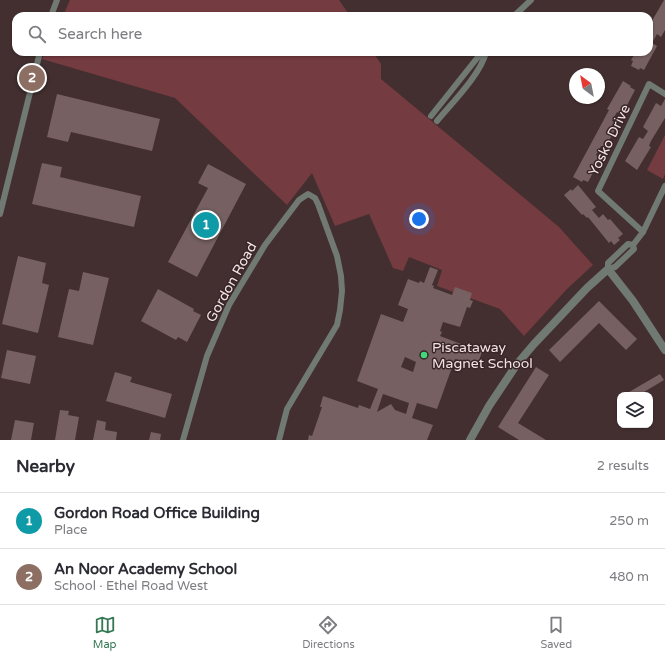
<!DOCTYPE html>
<html lang="en">
<head>
<meta charset="utf-8">
<style>
	:root { --surface:#fff; --page:#f7f7f7; --text:#2b2b33; --muted:#7c7c81; --line:#e1e1e2; --accent:#357854 }
	body { margin:0; font-family:"Varela Round",sans-serif; background:var(--page); color:var(--text) }
	.controls { position:absolute; right:12px; bottom:12px; display:grid; overflow:hidden; border-radius:8px; box-shadow:0 1px 3px #0004 }
	.controls button { width:36px; height:36px; display:grid; place-items:center; padding:0; border:0; border-bottom:1px solid var(--line); background:var(--surface); color:var(--text); font:20px sans-serif }
	.compass { position:absolute; left:569px; top:68px; width:36px; height:36px; border-radius:50%; background:var(--surface); box-shadow:0 1px 3px #0004; rotate:328deg }
	.you { position:absolute; left:419px; top:219px; width:14px; height:14px; margin:-10px; border:3px solid #fff; border-radius:50%; background:#1a73e8; box-shadow:0 0 0 6px #1a73e833 }
	.badge { display:grid; place-items:center; width:26px; height:26px; border-radius:50%; background:var(--accent); color:#fff; font-size:13px; font-weight:700 }
	.pin { position:absolute; translate:-50% -50%; border:2px solid #fff; box-shadow:0 1px 4px #0006 }
	.list { margin:0; padding:0; list-style:none }
	h2 { display:flex; justify-content:space-between; align-items:center; height:52px; margin:0; padding:0 16px; font-size:17px }
	h2 small { font-size:13px; font-weight:400; color:var(--muted) }
	.list li { display:grid; grid-template-columns:26px 1fr auto; gap:12px; align-items:center; box-sizing:border-box; height:56px; padding:0 16px; border-top:1px solid var(--line) }
	.list b { display:block; font-size:15px; white-space:nowrap }
	.list p { margin:0; font-size:13px; white-space:nowrap; color:var(--muted) }
	.list em { font-size:13px; font-style:normal; color:var(--muted) }
	.icon { flex:none; width:22px; height:22px; fill:none; stroke:currentColor; stroke-width:2; stroke-linecap:round; stroke-linejoin:round }
	.map { position:relative; flex:none; width:665px; height:440px; overflow:hidden }
	.search { position:absolute; background:var(--surface); box-shadow:0 1px 3px #0004; left:12px; right:12px; top:12px; height:44px; display:flex; align-items:center; gap:10px; box-sizing:border-box; padding:0 14px; border-radius:12px; color:var(--muted); font-size:15px }
	.sheet { height:164px; background:var(--surface) }
	nav { display:flex; justify-content:space-around; align-items:center; box-sizing:border-box; height:56px; border-top:1px solid var(--line); background:var(--surface); font-size:11px; color:var(--muted) }
	nav a { display:grid; justify-items:center; gap:2px }
	nav .on { color:var(--accent) }
	.map>svg:first-child { display:block }
	.green { fill:#743b40 }
	.building { fill:#766061; fill-rule:evenodd }
	.lines { fill:none; stroke-linecap:round; stroke-linejoin:round }
	.minor { stroke:#717973; stroke-width:6 }
	.tertiary { stroke:#717973; stroke-width:8 }
	.poi-dot { fill:#41d77c; stroke:#392527; stroke-width:1.5 }
	.labels { text-anchor:middle; stroke-width:3; stroke-linejoin:round; paint-order:stroke }
	.street-label { font-size:14px; fill:#f1e3e4; stroke:#392527 }
	.poi-label { font-size:14px; fill:#f1e3e4; stroke:#392527; text-anchor:start }
</style>
</head>
<body>
<div class="map">
<svg width="665" height="440" viewBox="0 0 665 440">
	<rect width="100%" height="100%" fill="#432f30"/>
	<g class="green">
		<polygon points="70,0 339,0 350,16 63,16"/>
		<polygon points="46,52 373,52 381,64 381,79 559,227 593,265 567,289 524,336 500,309 437,286 442,270 409,257 403,271 393,268 369,214 335,226 312,173 287,205 175,98 42,59"/>
		<polygon points="665,135 665,174 663,179 647,170"/>
	</g>
	<g class="building">
		<polygon points="664,0 665,0 665,30 661,37 657,34 652,43 657,46 644,70 640,68 639,70 631,66 633,61 631,60 636,52 649,52 649,26"/>
		<polygon points="623,81 631,86 630,87 635,90 622,115 617,112 612,121 618,124 605,148 601,146 596,155 601,158 588,182 583,180 582,182 573,177 609,110 607,109"/>
		<polygon points="57,94 160,119 152,151 71,132 68,142 47,137"/>
		<polygon points="665,99 665,118 651,141 649,146 651,147 648,152 637,170 625,161 639,137 643,139 648,131 643,127 656,103 661,106"/>
		<polygon points="42,163 62,167 60,177 141,196 134,227 32,204"/>
		<polygon points="208,164 246,184 197,277 168,262 208,188 198,183"/>
		<polygon points="578,185 596,207 592,210 599,218 603,214 608,220 610,219 623,234 618,238 620,240 614,245 611,241 609,243 588,217 587,218 583,214 582,215 564,195 571,189 572,191"/>
		<polygon points="18,256 46,263 42,283 49,285 38,333 2,324"/>
		<path d="M430,267l8,3 -6,15 2,1 -1,2 19,7 3,-8 17,6 -2,7 3,1 -3,7 -3,-1 -7,20 -17,-5 -3,9 2,1 -2,4 42,16 -5,14 -22,-7 -18,50 -20,-6 -5,15 21,7 -6,15h-119l1,-5 3,1 10,-29h-2l3,-11 35,12 1,-3 11,4 8,-20 -21,-8 24,-67 22,8 5,-13 -10,-4 10,-26 11,4 1,-2 4,2zM405,357l11,5 -3,10 -12,-5zM383,394l26,9 -3,11 -11,-4 -4,-6 -14,8z"/>
		<polygon points="83,272 109,278 93,345 58,337 69,289 79,291"/>
		<polygon points="158,289 194,309 193,311 201,315 187,342 178,337 176,340 141,321"/>
		<polygon points="599,301 637,339 626,350 599,323 560,362 549,350"/>
		<polygon points="7,350 36,356 30,384 1,378"/>
		<polygon points="536,367 549,375 518,423 546,440 519,440 498,427"/>
		<polygon points="115,372 132,377 130,382 172,394 165,418 106,401"/>
		<polygon points="660,374 664,380 639,395 631,395 629,392"/>
		<polygon points="60,410 69,411 68,415 79,417 75,440 55,440"/>
		<polygon points="15,420 34,423 31,440 11,440"/>
		<polygon points="97,420 106,422 105,430 117,432 116,440 93,440"/>
		<polygon points="151,432 161,434 160,440 149,440"/>
	</g>
	<g class="lines">
		<g class="minor">
			<polyline points="51,16 57,0"/>
			<polyline points="514,16 531,0"/>
			<polyline points="431,116 478,57 484,52"/>
			<path d="M437,121c15,-18 44,-47 49,-69"/>
			<polyline points="0,214 40,52"/>
			<polyline points="643,232 598,191 649,84 665,94"/>
			<polyline points="633,245 628,244 608,263 608,269 615,267 634,249 633,245 643,232 665,186"/>
			<polyline points="183,440 207,356 229,305 265,245 299,200 308,194 315,198 318,204 337,256 341,276 342,291 340,310 337,325 287,409 279,440"/>
		</g>
		<polyline class="tertiary" points="470,440 489,406 517,364 534,344 587,288 608,269 633,301 665,350"/>
	</g>
	<circle class="poi-dot" cx="424" cy="355" r="4"/>
	<g class="labels">
		<g class="street-label">
			<text transform="translate(609 140) rotate(-64)" y="5">Yosko Drive</text>
			<text transform="translate(231 282) rotate(-61)" y="5">Gordon Road</text>
		</g>
		<g class="poi-label">
			<text x="432" y="352">Piscataway<tspan x="432" dy="16">Magnet School</tspan></text>
		</g>
	</g>
</svg>
<div class="controls">
<button><svg class="icon" aria-label="layers" viewBox="0 0 24 24"><path d="M12 4l9 5-9 5-9-5zM3 14l9 5 9-5"/></svg></button>
</div>
<svg class="compass" viewBox="-18 -18 36 36"><path d="M0-13l5 13h-10z" fill="#e53935"/><path d="M0 13l5-13h-10z" fill="#7c7c81"/></svg>
<div class="you"></div>
<div class="pin badge" style="left:206px;top:225px;background:#0f9aa8">1</div>
<div class="pin badge" style="left:32px;top:78px;background:#8d6e63">2</div>
<div class="search"><svg class="icon" aria-label="search" viewBox="0 0 24 24"><circle cx="10" cy="10" r="6"/><path d="M15 15l6 6"/></svg>Search here</div>
</div>
<section class="sheet">
<h2>Nearby<small>2 results</small></h2>
<ul class="list">
<li><span class="badge" style="background:#0f9aa8">1</span><div><b>Gordon Road Office Building</b><p>Place</p></div><em>250 m</em></li>
<li><span class="badge" style="background:#8d6e63">2</span><div><b>An Noor Academy School</b><p>School · Ethel Road West</p></div><em>480 m</em></li>
</ul>
</section>
<nav>
<a class="on"><svg class="icon" aria-label="map" viewBox="0 0 24 24"><path d="M3 6l6-2 6 2 6-2v14l-6 2-6-2-6 2zM9 4v14M15 6v14"/></svg>Map</a>
<a><svg class="icon" aria-label="directions" viewBox="0 0 24 24"><path d="M12 3l9 9-9 9-9-9zM9 14v-3h6M13 9l2 2-2 2"/></svg>Directions</a>
<a><svg class="icon" aria-label="saved" viewBox="0 0 24 24"><path d="M7 4h10v16l-5-4-5 4z"/></svg>Saved</a>
</nav>
</body>
</html>
